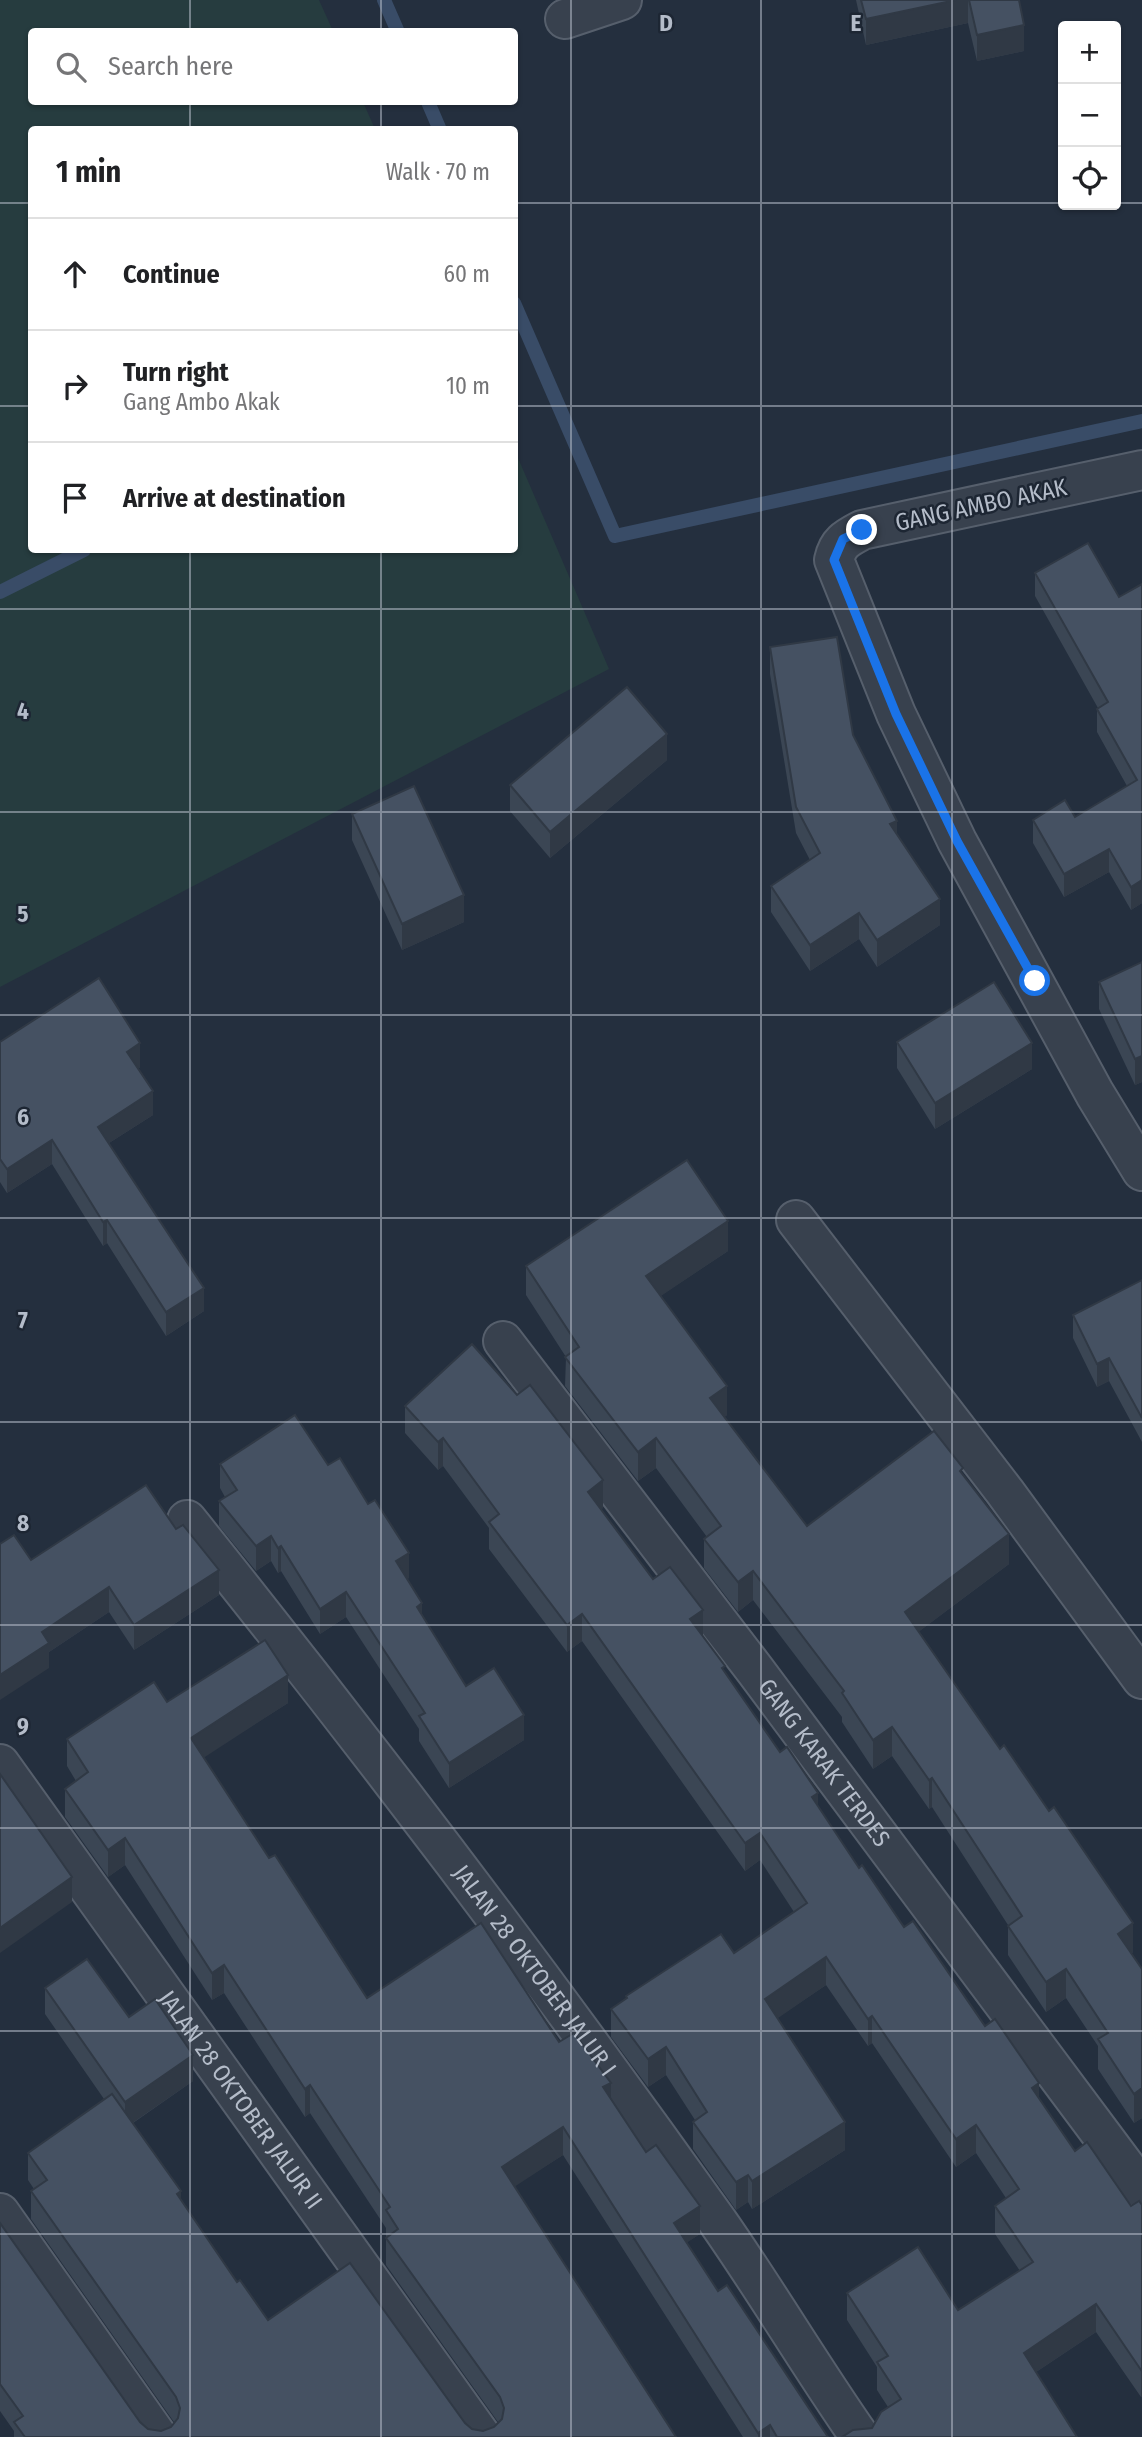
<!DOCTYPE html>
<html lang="en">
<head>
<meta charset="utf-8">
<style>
	:root { --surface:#fff; --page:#f2f2f2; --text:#202124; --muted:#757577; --line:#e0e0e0 }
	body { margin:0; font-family:"Fira Sans Condensed",sans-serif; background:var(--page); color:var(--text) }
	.controls { position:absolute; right:21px; top:21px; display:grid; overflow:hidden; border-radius:7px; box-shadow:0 2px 5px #0004 }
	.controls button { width:63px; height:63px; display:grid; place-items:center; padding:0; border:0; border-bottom:2px solid var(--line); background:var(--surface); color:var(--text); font:35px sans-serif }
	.stop { position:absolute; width:21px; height:21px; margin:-16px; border:5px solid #1a73e8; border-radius:50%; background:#fff }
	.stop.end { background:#1a73e8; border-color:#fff; box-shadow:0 2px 7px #0008 }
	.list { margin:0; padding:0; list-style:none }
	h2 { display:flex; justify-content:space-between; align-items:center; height:91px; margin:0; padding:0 28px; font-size:30px }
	h2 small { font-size:23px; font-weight:400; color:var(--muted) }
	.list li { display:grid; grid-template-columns:46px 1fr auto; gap:21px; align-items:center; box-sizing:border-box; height:112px; padding:0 28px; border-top:2px solid var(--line) }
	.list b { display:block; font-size:26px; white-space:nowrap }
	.list p { margin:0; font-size:23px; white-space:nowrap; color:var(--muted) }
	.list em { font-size:23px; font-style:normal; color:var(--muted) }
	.icon { flex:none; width:38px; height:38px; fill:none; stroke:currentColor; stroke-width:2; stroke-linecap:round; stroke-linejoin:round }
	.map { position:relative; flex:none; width:1142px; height:2437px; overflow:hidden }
	.search { position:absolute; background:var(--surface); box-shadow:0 2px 5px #0004; left:28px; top:28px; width:490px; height:77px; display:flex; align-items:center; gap:18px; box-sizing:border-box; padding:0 24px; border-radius:7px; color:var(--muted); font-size:26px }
	.panel { position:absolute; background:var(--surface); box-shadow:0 2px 5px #0004; left:28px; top:126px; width:490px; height:427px; border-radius:7px }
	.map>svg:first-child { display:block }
	.green { fill:#263c3f }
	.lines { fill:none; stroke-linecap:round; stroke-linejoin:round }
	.stream { stroke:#394c67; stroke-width:14 }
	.minor-casing { stroke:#565f6c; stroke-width:42 }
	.minor { stroke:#38414e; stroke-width:38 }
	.wall { fill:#3b4654 }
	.shaded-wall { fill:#303945 }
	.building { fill:#455162; stroke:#303945; stroke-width:2 }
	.route { stroke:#1a73e8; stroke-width:9 }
	.grid { fill:none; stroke:#b4bcc9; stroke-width:2; stroke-opacity:0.55 }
	.labels { text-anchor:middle; stroke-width:5; stroke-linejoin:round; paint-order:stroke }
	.street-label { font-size:24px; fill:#b4bcc9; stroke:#1d2633 }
	.grid-label { font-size:23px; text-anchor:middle; font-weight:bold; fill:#b4bcc9; stroke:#1d2633; stroke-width:5; stroke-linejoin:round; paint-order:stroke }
</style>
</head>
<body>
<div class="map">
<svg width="1142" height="2437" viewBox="0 0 1142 2437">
	<rect width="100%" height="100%" fill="#242f3e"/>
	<polygon class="green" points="0,0 319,0 333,31 32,32 32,102 363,102 375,129 32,130 32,550 514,550 515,451 609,669 0,987"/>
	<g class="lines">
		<g class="stream">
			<polyline points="384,0 398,32"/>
			<polyline points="428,102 440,130"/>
			<polyline points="514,303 615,536 1142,421"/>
			<polyline points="0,592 84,550"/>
		</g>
		<g class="minor-casing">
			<g id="minor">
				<polyline points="565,19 622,0"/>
				<path d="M1142,470l-280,60c-15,8 -24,12 -28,30l62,154 61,127 138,253 47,77"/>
				<polyline points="796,1220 1005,1492 1142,1679"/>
				<path id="s1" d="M503,1341l252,329 387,519"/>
				<path id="s2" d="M187,1520c184,229 361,463 531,702 49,70 93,145 142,215"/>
				<path id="s3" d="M0,1764l482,673"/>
				<polyline points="0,2213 158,2437"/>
			</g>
		</g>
		<use href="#minor" class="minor"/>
	</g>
	<g class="wall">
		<polygon points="856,0 1019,0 1024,51 977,61 968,23 866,45"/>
		<polygon points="1035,573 1119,597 1142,584 1142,903 1131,910 1109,872 1064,897 1033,843 1033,820 1075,817 1127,786 1097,732 1097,709 1098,708 1035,596"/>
		<polygon points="770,647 853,735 897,834 940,925 877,967 859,939 810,971 771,912 771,886 810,860 796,833 770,674"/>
		<polygon points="667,760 550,858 510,811 510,785"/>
		<polygon points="352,814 464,922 402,950 352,840"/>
		<polygon points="1142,962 1142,1082 1135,1085 1099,1009 1099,982"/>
		<polygon points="0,1042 140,1067 138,1069 153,1115 109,1143 204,1311 166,1336 107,1243 103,1246 52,1164 7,1193 0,1182"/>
		<polygon points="897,1042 1032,1069 935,1129 897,1068"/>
		<polygon points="728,1251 660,1296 727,1415 724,1417 807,1526 963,1475 1009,1564 918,1632 1133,1952 1131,1954 1142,1970 1142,2118 1134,2123 1098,2069 1098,2046 1066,1998 1046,2012 1008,1955 1008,1925 932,1807 929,1809 892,1756 873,1769 842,1722 842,1717 753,1600 738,1612 704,1568 704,1539 707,1537 656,1468 638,1481 565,1386 566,1357 526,1295 526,1266"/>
		<polygon points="1142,1280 1142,1442 1109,1381 1097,1387 1073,1338 1073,1315"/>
		<polygon points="405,1406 603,1508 601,1509 653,1579 703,1636 725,1672 859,1868 904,1927 985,2026 1039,2098 1075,2151 1131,2206 1142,2205 1142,2396 1141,2397 1096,2332 1036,2372 872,2428 888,2407 877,2390 877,2367 847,2320 847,2293 958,2310 1020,2271 995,2234 995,2206 1006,2198 976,2153 956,2167 872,2043 868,2046 826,1985 777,2018 845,2150 752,2209 748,2202 736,2210 693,2149 693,2122 695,2120 666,2075 648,2087 611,2037 611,2009 626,1999 626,1996 734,1953 794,1912 760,1860 745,1871 582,1641 567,1652 489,1549 489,1528 443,1466 438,1470 405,1433"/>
		<polygon points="220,1464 328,1465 409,1578 407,1579 422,1615 466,1686 524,1740 449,1788 419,1741 419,1729 346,1617 320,1634 281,1571 278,1573 271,1561 256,1571 219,1526 219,1501 225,1497 220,1488"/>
		<polygon points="31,1560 219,1595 134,1650 109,1612 49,1652 49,1668"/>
		<polygon points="167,1702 288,1703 203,1757 269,1858 367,1998 559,2042 611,2098 700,2234 687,2242 718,2291 828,2437 743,2437 563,2155 514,2186 676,2437 14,2437 14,2431 0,2411 0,2223 140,2422 148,2429 161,2431 171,2427 174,2422 31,2219 31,2191 34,2189 28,2180 28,2153 104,2099 45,2014 45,1988 129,2017 193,2081 133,2123 181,2200 237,2282 268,2320 465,2423 472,2429 483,2431 494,2427 498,2422 386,2265 386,2228 310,2113 305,2117 224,1993 212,2000 125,1865 108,1877 65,1817 65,1789 76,1781 67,1766 67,1739"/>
	</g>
	<g class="shaded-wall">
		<polygon points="956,0 968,0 968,23 866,45 866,19"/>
		<polygon points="1024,25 1024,51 977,61 977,35"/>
		<polygon points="667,734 667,760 550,858 550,832"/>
		<polygon points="897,821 897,847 890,824"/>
		<polygon points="1109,849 1109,872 1064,897 1064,874"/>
		<polygon points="1142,880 1142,903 1131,910 1131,887"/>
		<polygon points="464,895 464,922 402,950 402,924"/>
		<polygon points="940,899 940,925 877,967 877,940"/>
		<polygon points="859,913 859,939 810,971 810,945"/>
		<polygon points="140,1043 140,1067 127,1076 127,1052"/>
		<polygon points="1032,1043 1032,1069 935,1129 935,1103"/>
		<polygon points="1142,1056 1142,1082 1135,1085 1135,1059"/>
		<polygon points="153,1091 153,1115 98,1150 98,1127"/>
		<polygon points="52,1140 52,1164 7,1193 7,1169"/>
		<polygon points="107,1220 107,1243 103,1246 103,1222"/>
		<polygon points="728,1221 728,1251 646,1306 646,1276"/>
		<polygon points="204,1288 204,1311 166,1336 166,1312"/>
		<polygon points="1109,1358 1109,1381 1097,1387 1097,1364"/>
		<polygon points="727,1386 727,1415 710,1428 710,1398"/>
		<polygon points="443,1438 443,1466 438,1470 438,1442"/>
		<polygon points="656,1438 656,1468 638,1481 638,1452"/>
		<polygon points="603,1480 603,1508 588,1519 588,1492"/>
		<polygon points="1009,1534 1009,1564 905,1642 905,1612"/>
		<polygon points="271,1536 271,1561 256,1571 256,1546"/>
		<polygon points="281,1546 281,1571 278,1573 278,1548"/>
		<polygon points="409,1553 409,1578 396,1586 396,1561"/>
		<polygon points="219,1570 219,1595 134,1650 134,1625"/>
		<polygon points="753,1571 753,1600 738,1612 738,1582"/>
		<polygon points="109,1587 109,1612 49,1652 49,1668 0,1700 0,1675 42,1632"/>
		<polygon points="346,1592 346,1617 320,1634 320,1609"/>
		<polygon points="422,1603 422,1628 417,1607"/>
		<polygon points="703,1610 703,1638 690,1619"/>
		<polygon points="582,1614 582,1641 567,1652 567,1625"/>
		<polygon points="288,1675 288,1703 191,1766 191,1738"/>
		<polygon points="524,1715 524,1740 449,1788 449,1763"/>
		<polygon points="892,1727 892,1756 873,1769 873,1740"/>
		<polygon points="932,1778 932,1807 929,1809 929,1780"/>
		<polygon points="818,1793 818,1821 812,1797"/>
		<polygon points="760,1833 760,1860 745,1871 745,1843"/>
		<polygon points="125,1838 125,1865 108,1877 108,1850"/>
		<polygon points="72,1877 72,1902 0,1953 0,1928"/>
		<polygon points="1133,1923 1133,1952 1118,1963 1118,1934"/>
		<polygon points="826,1957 826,1985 765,2027 765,1999"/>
		<polygon points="224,1965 224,1993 212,2000 212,1973"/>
		<polygon points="1066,1969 1066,1998 1046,2012 1046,1982"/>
		<polygon points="872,2016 872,2043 868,2046 868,2019"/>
		<polygon points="666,2047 666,2075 648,2087 648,2059"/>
		<polygon points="193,2055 193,2081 125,2128 125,2102"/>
		<polygon points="611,2083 611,2110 603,2087"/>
		<polygon points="1039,2083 1039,2111 1032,2088"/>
		<polygon points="310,2085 310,2113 305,2117 305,2089"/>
		<polygon points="1142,2088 1142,2118 1134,2123 1134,2094"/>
		<polygon points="845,2122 845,2150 752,2209 752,2181"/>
		<polygon points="976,2125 976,2153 956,2167 956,2139"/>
		<polygon points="563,2127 563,2155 502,2195 502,2167"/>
		<polygon points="748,2175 748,2202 736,2210 736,2182"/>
		<polygon points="181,2191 181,2218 177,2194"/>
		<polygon points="700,2206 700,2234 674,2251 674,2223"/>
		<polygon points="1096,2304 1096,2332 1024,2380 1024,2353"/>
		<polygon points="1142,2369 1142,2396 1141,2397 1141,2370"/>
		<polygon points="770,2425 770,2437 758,2437 758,2433"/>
	</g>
	<g class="building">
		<polygon points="861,0 956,0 866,19"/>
		<polygon points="969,0 1019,0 1024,25 977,35"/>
		<polygon points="1088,543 1119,597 1142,584 1142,880 1131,887 1109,849 1064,874 1033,820 1065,800 1075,817 1137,780 1097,709 1108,702 1035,573"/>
		<polygon points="837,637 853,735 897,821 890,824 940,899 877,940 859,913 810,945 771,886 820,853 796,807 770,647"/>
		<polygon points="627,687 667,734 550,832 510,785"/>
		<polygon points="414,786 464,895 402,924 352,814"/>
		<polygon points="1142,962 1142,1056 1135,1059 1099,982"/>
		<polygon points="99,978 140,1043 127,1052 153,1091 98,1127 204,1288 166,1312 107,1220 103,1222 52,1140 7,1169 0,1159 0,1042"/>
		<polygon points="994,982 1032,1043 935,1103 897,1042"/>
		<polygon points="687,1160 728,1221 646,1276 727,1386 710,1398 807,1526 934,1431 963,1468 960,1471 1009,1534 905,1612 1000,1749 1004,1745 1049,1811 1054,1807 1133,1923 1118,1934 1142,1969 1142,2088 1134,2094 1098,2039 1108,2033 1066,1969 1046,1982 1008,1926 1022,1916 932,1778 929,1780 892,1727 873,1740 842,1693 844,1691 753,1571 738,1582 704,1539 721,1526 656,1438 638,1452 565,1357 579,1347 526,1266"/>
		<polygon points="1142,1280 1142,1418 1109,1358 1097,1364 1073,1315"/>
		<polygon points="472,1344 517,1395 530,1385 603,1480 588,1492 653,1579 670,1567 703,1610 690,1619 725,1666 722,1668 780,1752 787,1747 818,1793 812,1797 859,1868 862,1865 904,1927 913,1921 985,2026 995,2019 1039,2083 1032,2088 1075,2151 1087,2142 1131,2206 1139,2201 1142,2205 1142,2369 1141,2370 1096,2304 1024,2353 1077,2437 842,2437 853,2430 872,2428 881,2412 901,2399 877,2362 888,2356 847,2293 918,2247 958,2310 1033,2262 995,2206 1019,2189 976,2125 956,2139 872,2016 868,2019 826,1957 765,1999 845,2122 752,2181 748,2175 736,2182 693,2122 707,2112 666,2047 648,2059 611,2009 627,1998 626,1996 721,1934 734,1953 807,1903 760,1833 745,1843 582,1614 567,1625 489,1522 499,1514 443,1438 438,1442 405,1406"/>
		<polygon points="295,1415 328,1465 340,1458 368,1504 375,1500 409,1553 396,1561 422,1603 417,1607 466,1686 494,1668 524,1715 449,1763 419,1716 425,1713 346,1592 320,1609 281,1546 278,1548 271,1536 256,1546 219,1501 237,1490 220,1464"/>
		<polygon points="146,1485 176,1529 183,1525 219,1570 134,1625 109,1587 42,1632 49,1643 0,1675 0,1544 14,1535 31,1560"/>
		<polygon points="265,1640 288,1675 191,1738 269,1858 275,1855 367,1998 481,1923 559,2042 574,2033 611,2083 603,2087 646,2152 656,2145 700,2206 674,2223 718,2291 727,2285 828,2437 777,2437 770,2425 758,2433 563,2127 502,2167 676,2437 25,2437 14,2422 23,2416 0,2384 0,2223 140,2422 148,2429 161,2431 171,2427 178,2418 180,2408 176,2397 31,2191 47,2180 28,2153 112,2094 181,2191 177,2194 237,2282 240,2280 268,2320 350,2263 465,2423 472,2429 483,2431 494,2427 502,2419 504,2408 500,2397 386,2238 398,2229 386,2210 390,2207 310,2085 305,2089 224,1965 212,1973 125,1838 108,1850 65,1789 88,1772 67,1739 154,1682 167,1702"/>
		<polygon points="0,1774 72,1877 0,1928"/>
		<polygon points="87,1959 129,2017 155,1999 193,2055 125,2102 45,1988"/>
	</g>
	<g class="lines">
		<polyline class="route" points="862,530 843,539 834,560 896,714 957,841 1035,981"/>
	</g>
	<path class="grid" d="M190,0v32M381,0v32M571,0v2437M761,0v2437M952,0v2437M190,102v28M381,102v28M0,203h32M514,203h549M1116,203h26M0,406h32M514,406h628M190,550v1887M381,550v1887M0,609h1142M0,812h1142M0,1015h1142M0,1218h1142M0,1422h1142M0,1625h1142M0,1828h1142M0,2031h1142M0,2234h1142"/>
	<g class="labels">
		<g class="street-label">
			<text transform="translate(981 505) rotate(-12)" y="8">GANG AMBO AKAK</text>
			<text dy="8" stroke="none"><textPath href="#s1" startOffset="530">GANG KARAK TERDES</textPath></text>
			<text dy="8" stroke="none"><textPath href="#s2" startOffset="569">JALAN 28 OKTOBER JALUR I</textPath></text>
			<text dy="8" stroke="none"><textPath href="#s3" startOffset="413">JALAN 28 OKTOBER JALUR II</textPath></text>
		</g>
	</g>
	<g class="grid-label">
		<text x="666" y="31">D</text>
		<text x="856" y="31">E</text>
		<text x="23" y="719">4</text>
		<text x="23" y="922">5</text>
		<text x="23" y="1125">6</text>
		<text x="23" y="1328">7</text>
		<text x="23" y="1531">8</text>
		<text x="23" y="1734">9</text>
	</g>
</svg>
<div class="controls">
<button>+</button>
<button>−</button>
<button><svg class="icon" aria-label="locate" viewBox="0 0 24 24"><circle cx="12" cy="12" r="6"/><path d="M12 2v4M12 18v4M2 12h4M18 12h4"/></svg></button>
</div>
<div class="stop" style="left:1035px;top:981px"></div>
<div class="stop end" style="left:862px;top:530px"></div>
<div class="search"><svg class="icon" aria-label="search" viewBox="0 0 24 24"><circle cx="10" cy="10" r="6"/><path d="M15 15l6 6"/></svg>Search here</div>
<section class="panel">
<h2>1 min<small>Walk · 70 m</small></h2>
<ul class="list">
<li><svg class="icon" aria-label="ahead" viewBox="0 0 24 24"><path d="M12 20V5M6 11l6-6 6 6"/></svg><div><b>Continue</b></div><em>60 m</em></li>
<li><svg class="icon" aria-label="right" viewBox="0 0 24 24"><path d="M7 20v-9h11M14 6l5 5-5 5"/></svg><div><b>Turn right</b><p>Gang Ambo Akak</p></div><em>10 m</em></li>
<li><svg class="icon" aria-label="arrive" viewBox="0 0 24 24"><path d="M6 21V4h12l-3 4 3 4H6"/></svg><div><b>Arrive at destination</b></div></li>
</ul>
</section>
</div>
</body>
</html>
